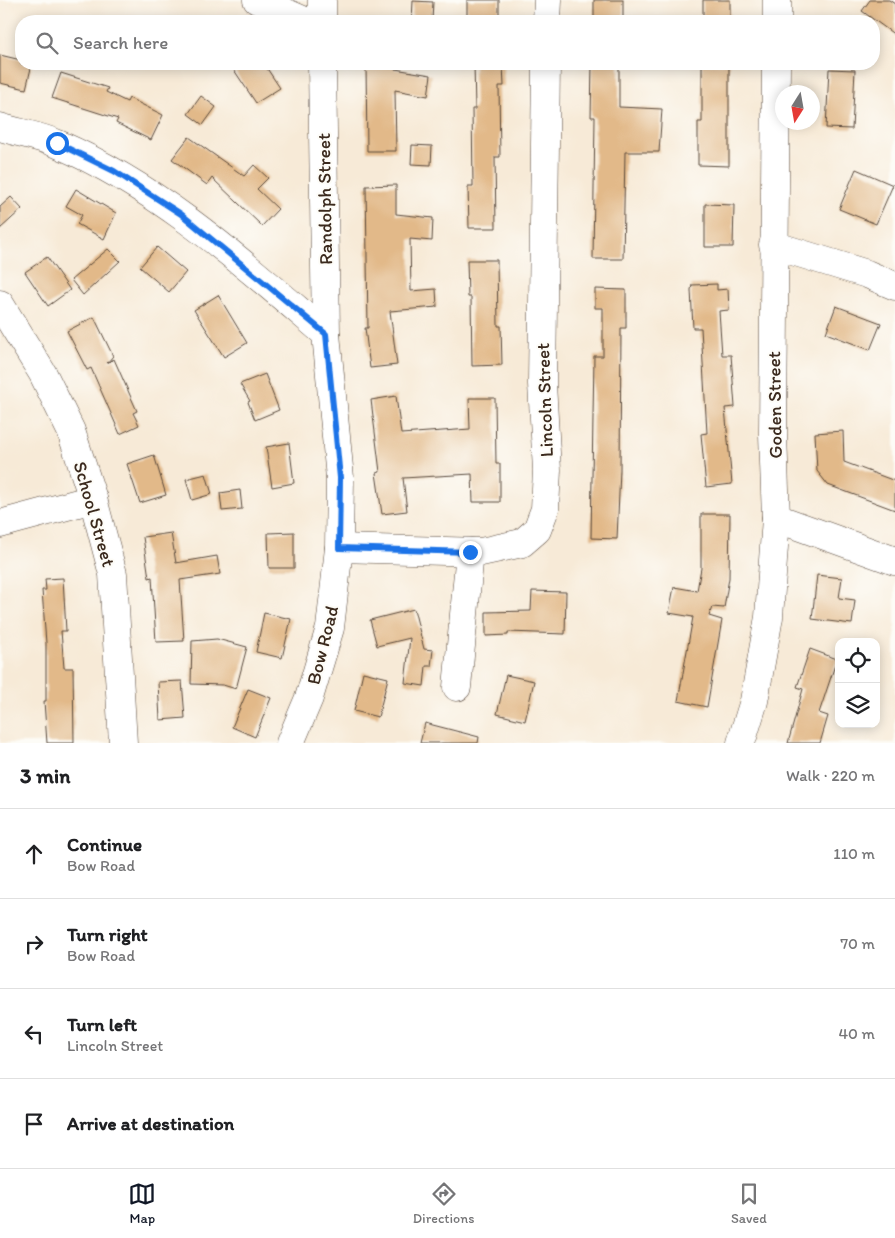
<!DOCTYPE html>
<html lang="en">
<head>
<meta charset="utf-8">
<style>
	:root { --surface:#fff; --page:#f6f6f6; --text:#202124; --muted:#757577; --line:#e0e0e0; --accent:#111827 }
	body { margin:0; font-family:Itim,sans-serif; background:var(--page); color:var(--text) }
	.controls { position:absolute; right:15px; bottom:15px; display:grid; overflow:hidden; border-radius:10px; box-shadow:0 2px 12px #0003 }
	.controls button { width:45px; height:45px; display:grid; place-items:center; padding:0; border:0; border-bottom:1px solid var(--line); background:var(--surface); color:var(--text); font:25px sans-serif }
	.compass { position:absolute; left:775px; top:85px; width:45px; height:45px; border-radius:50%; background:var(--surface); box-shadow:0 2px 12px #0003; rotate:191deg }
	.stop { position:absolute; width:15px; height:15px; margin:-11px; border:4px solid #1a73e8; border-radius:50%; background:#fff }
	.stop.end { background:#1a73e8; border-color:#fff; box-shadow:0 1px 5px #0008 }
	.list { margin:0; padding:0; list-style:none }
	h2 { display:flex; justify-content:space-between; align-items:center; height:65px; margin:0; padding:0 20px; font-size:21px }
	h2 small { font-size:16px; font-weight:400; color:var(--muted) }
	.list li { display:grid; grid-template-columns:32px 1fr auto; gap:15px; align-items:center; box-sizing:border-box; height:90px; padding:0 20px; border-top:1px solid var(--line) }
	.list b { display:block; font-size:19px; white-space:nowrap }
	.list p { margin:0; font-size:16px; white-space:nowrap; color:var(--muted) }
	.list em { font-size:16px; font-style:normal; color:var(--muted) }
	.icon { flex:none; width:28px; height:28px; fill:none; stroke:currentColor; stroke-width:2; stroke-linecap:round; stroke-linejoin:round }
	.map { position:relative; flex:none; width:895px; height:743px; overflow:hidden }
	.search { position:absolute; background:var(--surface); box-shadow:0 2px 12px #0003; left:15px; right:15px; top:15px; height:55px; display:flex; align-items:center; gap:12px; box-sizing:border-box; padding:0 18px; border-radius:20px; color:var(--muted); font-size:19px }
	.sheet { height:425px; background:var(--surface) }
	nav { display:flex; justify-content:space-around; align-items:center; box-sizing:border-box; height:70px; border-top:1px solid var(--line); background:var(--surface); font-size:14px; color:var(--muted) }
	nav a { display:grid; justify-items:center; gap:2px }
	nav .on { color:var(--accent) }
	.map>svg:first-child { display:block }
	.building { fill:#e2b989 }
	.lines { fill:none; stroke-linecap:round; stroke-linejoin:round }
	.minor-casing { stroke:#57473a; stroke-width:29 }
	.minor { stroke:#fff; stroke-width:28 }
	.route { stroke:#1a73e8; stroke-width:6 }
	.labels { text-anchor:middle; stroke-width:4; stroke-linejoin:round; paint-order:stroke }
	.street-label { font-size:19px; fill:#3b2a1e; stroke:#fdfcf7 }
</style>
</head>
<body>
<div class="map">
<svg width="895" height="743" viewBox="0 0 895 743">
	<rect width="100%" height="100%" fill="#fdfcf7"/>
	<filter id="ink" filterUnits="userSpaceOnUse"><feTurbulence type="fractalNoise" baseFrequency=".02" numOctaves="2"/><feDisplacementMap in="SourceGraphic" scale="10" xChannelSelector="R" yChannelSelector="G"/><feConvolveMatrix kernelMatrix="1 2 1 2 8 2 1 2 1" color-interpolation-filters="sRGB"/></filter>
	<filter id="wash" filterUnits="userSpaceOnUse"><feTurbulence type="fractalNoise" baseFrequency=".0096" numOctaves="4" result="noise"/><feDisplacementMap in="SourceGraphic" scale="20" xChannelSelector="R" yChannelSelector="G"/><feGaussianBlur stdDeviation="1.12" result="paint"/><feColorMatrix in="noise" values="0 0 0 0 0 0 0 0 0 0 0 0 0 0 0 0 0 1.4 0 .05"/><feComposite in="paint" operator="in"/></filter>
	<g filter="url(#wash)">
		<rect width="100%" height="100%" fill="#f7ead7"/>
		<g id="blocks">
			<g class="building">
				<polygon points="467,0 499,0 499,17 467,18"/>
				<rect x="594" y="0" width="29" height="21"/>
				<rect x="703" y="0" width="27" height="21"/>
				<polygon points="870,0 889,0 895,4 895,35 862,11"/>
				<polygon points="413,1 433,2 432,21 412,21"/>
				<polygon points="0,55 21,60 21,64 32,64 26,89 0,83"/>
				<polygon points="230,64 264,64 280,88 256,103"/>
				<polygon points="366,64 395,64 395,69 431,75 428,96 395,90 396,151 367,151"/>
				<polygon points="474,64 503,64 504,86 499,86 500,157 495,157 496,228 469,228 468,186 473,186 472,109 475,109"/>
				<polygon points="592,64 619,64 619,107 662,109 659,152 625,152 623,259 593,259 595,117 591,117"/>
				<polygon points="702,64 729,64 729,166 698,165 698,122 702,122"/>
				<polygon points="829,69 855,70 852,129 826,128"/>
				<polygon points="61,73 108,88 106,92 127,102 129,98 163,115 151,140 116,123 118,119 52,98"/>
				<polygon points="201,96 216,107 203,125 188,114"/>
				<polygon points="189,137 244,176 254,165 268,178 257,189 278,209 262,226 212,178 207,185 172,159"/>
				<polygon points="412,145 432,146 431,165 411,164"/>
				<polygon points="856,169 893,185 876,224 839,209"/>
				<polygon points="396,185 396,214 433,218 432,241 410,239 411,291 436,289 437,307 390,311 397,365 370,368 365,328 368,328 366,186"/>
				<polygon points="76,189 116,213 104,239 77,224 82,215 66,206"/>
				<polygon points="11,197 22,209 0,229 0,207"/>
				<polygon points="705,204 734,205 733,247 705,247"/>
				<polygon points="157,247 186,272 169,292 140,267"/>
				<polygon points="108,249 120,261 83,295 71,280"/>
				<polygon points="47,257 70,290 48,306 25,272"/>
				<polygon points="467,260 497,260 498,326 501,326 502,365 472,366 471,297 468,297"/>
				<polygon points="717,284 717,290 728,289 729,310 719,311 722,355 731,355 735,407 725,408 732,484 706,487 701,434 707,433 701,328 693,328 691,290 692,285"/>
				<polygon points="595,289 626,290 626,328 621,328 620,470 617,539 591,538 594,356 603,356 603,308 595,308"/>
				<polygon points="218,295 247,343 224,357 194,310"/>
				<polygon points="836,306 881,323 870,350 826,333"/>
				<polygon points="94,317 113,356 107,363 114,359 137,411 133,413 139,425 120,434 91,368 87,370 67,331"/>
				<polygon points="265,374 279,410 255,420 248,402 250,401 240,384"/>
				<polygon points="396,396 401,434 470,429 469,398 495,398 496,464 500,464 500,502 473,502 472,474 403,478 407,511 382,514 376,473 380,472 371,400"/>
				<polygon points="843,431 844,462 895,481 895,510 828,485 817,471 815,433"/>
				<polygon points="289,443 294,483 272,487 266,447"/>
				<polygon points="154,455 166,495 140,503 127,464"/>
				<polygon points="206,474 212,494 192,500 186,479"/>
				<polygon points="240,490 242,509 222,511 220,493"/>
				<polygon points="701,514 730,514 729,578 724,608 712,607 709,616 722,620 707,707 678,701 693,617 669,613 674,587 697,591 701,568"/>
				<polygon points="294,532 294,568 269,568 268,533"/>
				<polygon points="171,533 176,563 217,556 220,574 180,580 184,641 156,642 152,577 149,578 143,537"/>
				<polygon points="817,575 842,578 839,598 855,600 852,624 812,619"/>
				<polygon points="63,578 66,631 61,631 64,668 73,668 74,743 47,743 44,701 46,701 46,643 42,590 46,590 45,579"/>
				<polygon points="532,591 566,592 565,634 508,632 508,635 486,636 486,612 531,611"/>
				<polygon points="414,609 424,649 433,650 431,666 426,666 424,686 405,683 410,638 377,646 370,620"/>
				<polygon points="264,613 291,619 282,658 256,652"/>
				<polygon points="217,639 247,647 236,689 223,685 191,684 192,641"/>
				<polygon points="810,649 837,659 819,713 828,716 820,743 788,743 803,689 797,687"/>
				<polygon points="363,672 388,678 378,717 354,711"/>
				<polygon points="506,675 534,681 525,721 497,714"/>
				<polygon points="182,681 185,718 160,720 158,682"/>
				<polygon points="248,689 271,698 255,737 232,727"/>
				<polygon points="425,723 479,737 478,743 420,743"/>
			</g>
		</g>
	</g>
	<g filter="url(#ink)">
		<use href="#blocks" fill-opacity="0" stroke="#57473a" stroke-width="1"/>
		<g class="lines">
			<g class="minor-casing">
				<g id="minor">
					<polyline points="257,0 305,21"/>
					<polyline points="322,21 322,0"/>
					<polyline points="547,21 548,0"/>
					<polyline points="777,21 777,0"/>
					<polyline points="322,64 326,334"/>
					<path d="M0,127c19,6 40,9 58,17 102,44 185,119 268,190l14,144 -1,70 -9,80 -21,70 -19,45"/>
					<polyline points="773,245 867,274 895,286"/>
					<polyline points="0,304 43,374 71,431 93,499 113,574 123,743"/>
					<polyline points="776,518 895,561"/>
					<polyline points="0,524 93,499"/>
					<polyline points="339,548 481,552 522,543 537,530 545,509 547,470 542,384 546,64"/>
					<polyline points="457,687 470,552"/>
					<polyline points="741,743 754,701 769,617 776,518 773,434 776,64"/>
				</g>
			</g>
			<use href="#minor" class="minor"/>
		</g>
	</g>
	<g class="lines" filter="url(#ink)">
		<polyline class="route" points="57,143 114,171 181,214 326,334 340,478 339,548 470,552"/>
	</g>
	<g class="labels">
		<g class="street-label">
			<text transform="translate(324 199) rotate(-91)" y="7">Randolph Street</text>
			<text transform="translate(544 400) rotate(-92)" y="7">Lincoln Street</text>
			<text transform="translate(774 405) rotate(-91)" y="7">Goden Street</text>
			<text transform="translate(95 514) rotate(74)" y="7">School Street</text>
			<text transform="translate(322 645) rotate(-76)" y="7">Bow Road</text>
		</g>
	</g>
</svg>
<div class="controls">
<button><svg class="icon" aria-label="locate" viewBox="0 0 24 24"><circle cx="12" cy="12" r="6"/><path d="M12 2v4M12 18v4M2 12h4M18 12h4"/></svg></button>
<button><svg class="icon" aria-label="layers" viewBox="0 0 24 24"><path d="M12 4l9 5-9 5-9-5zM3 14l9 5 9-5"/></svg></button>
</div>
<svg class="compass" viewBox="-18 -18 36 36"><path d="M0-13l5 13h-10z" fill="#e53935"/><path d="M0 13l5-13h-10z" fill="#757577"/></svg>
<div class="stop" style="left:57px;top:143px"></div>
<div class="stop end" style="left:470px;top:552px"></div>
<div class="search"><svg class="icon" aria-label="search" viewBox="0 0 24 24"><circle cx="10" cy="10" r="6"/><path d="M15 15l6 6"/></svg>Search here</div>
</div>
<section class="sheet">
<h2>3 min<small>Walk · 220 m</small></h2>
<ul class="list">
<li><svg class="icon" aria-label="ahead" viewBox="0 0 24 24"><path d="M12 20V5M6 11l6-6 6 6"/></svg><div><b>Continue</b><p>Bow Road</p></div><em>110 m</em></li>
<li><svg class="icon" aria-label="right" viewBox="0 0 24 24"><path d="M7 20v-9h11M14 6l5 5-5 5"/></svg><div><b>Turn right</b><p>Bow Road</p></div><em>70 m</em></li>
<li><svg class="icon" aria-label="left" viewBox="0 0 24 24"><path d="M17 20v-9H6M10 6l-5 5 5 5"/></svg><div><b>Turn left</b><p>Lincoln Street</p></div><em>40 m</em></li>
<li><svg class="icon" aria-label="arrive" viewBox="0 0 24 24"><path d="M6 21V4h12l-3 4 3 4H6"/></svg><div><b>Arrive at destination</b></div></li>
</ul>
</section>
<nav>
<a class="on"><svg class="icon" aria-label="map" viewBox="0 0 24 24"><path d="M3 6l6-2 6 2 6-2v14l-6 2-6-2-6 2zM9 4v14M15 6v14"/></svg>Map</a>
<a><svg class="icon" aria-label="directions" viewBox="0 0 24 24"><path d="M12 3l9 9-9 9-9-9zM9 14v-3h6M13 9l2 2-2 2"/></svg>Directions</a>
<a><svg class="icon" aria-label="saved" viewBox="0 0 24 24"><path d="M7 4h10v16l-5-4-5 4z"/></svg>Saved</a>
</nav>
</body>
</html>
